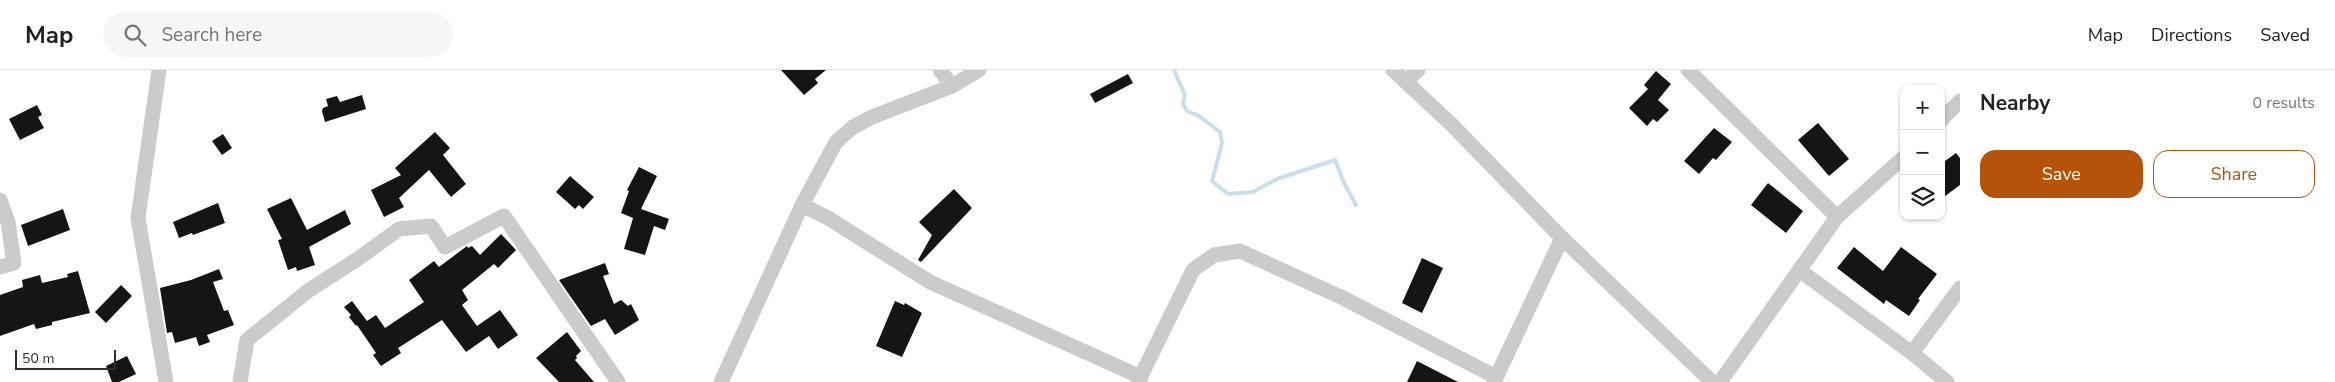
<!DOCTYPE html>
<html lang="en">
<head>
<meta charset="utf-8">
<style>
	:root { --surface:#fff; --page:#f6f6f6; --text:#222; --muted:#767676; --line:#e0e0e0; --accent:#b45309 }
	body { margin:0; font-family:"Nunito Sans",sans-serif; background:var(--page); color:var(--text) }
	.controls { position:absolute; right:15px; top:15px; display:grid; overflow:hidden; border-radius:10px; box-shadow:0 1px 4px #0004 }
	.controls button { width:45px; height:45px; display:grid; place-items:center; padding:0; border:0; border-bottom:1px solid var(--line); background:var(--surface); color:var(--text); font:25px sans-serif }
	.scale { position:absolute; left:15px; bottom:12px; width:101px; box-sizing:border-box; padding-left:5px; border:2px solid #2e2e2e; border-top:0; font-size:14px; line-height:18px; white-space:nowrap; color:#2e2e2e; -webkit-text-stroke:4px #fff; paint-order:stroke }
	.list { margin:0; padding:0; list-style:none }
	h2 { display:flex; justify-content:space-between; align-items:center; height:65px; margin:0; padding:0 20px; font-size:21px }
	h2 small { font-size:16px; font-weight:400; color:var(--muted) }
	.actions { display:flex; gap:10px; padding:15px 20px }
	.actions a { flex:1; padding:11px 0; border:1px solid var(--accent); border-radius:15px; text-align:center; font-size:18px; color:var(--accent) }
	.actions .main { background:var(--accent); color:#fff }
	.icon { flex:none; width:28px; height:28px; fill:none; stroke:currentColor; stroke-width:2; stroke-linecap:round; stroke-linejoin:round }
	.map { position:relative; flex:none; width:1960px; height:312px; overflow:hidden }
	header { display:flex; align-items:center; gap:30px; box-sizing:border-box; height:70px; padding:0 25px; background:var(--surface); border-bottom:1px solid var(--line) }
	header strong { font-size:24px }
	nav { display:flex; gap:28px; margin-inline-start:auto; font-size:18px }
	.search { width:350px; height:45px; background:var(--page); display:flex; align-items:center; gap:12px; box-sizing:border-box; padding:0 18px; border-radius:28px; color:var(--muted); font-size:19px }
	main { display:flex }
	aside { flex:1; background:var(--surface) }
	.map>svg:first-child { display:block }
	.lines { fill:none; stroke-linecap:round; stroke-linejoin:round }
	.stream { stroke:#c7deec; stroke-width:4 }
	.building { fill:#151515 }
	.street { stroke:#cbcbcb; stroke-width:15 }
</style>
</head>
<body>
<header>
<strong>Map</strong>
<div class="search"><svg class="icon" aria-label="search" viewBox="0 0 24 24"><circle cx="10" cy="10" r="6"/><path d="M15 15l6 6"/></svg>Search here</div>
<nav><a>Map</a><a>Directions</a><a>Saved</a></nav>
</header>
<main>
<div class="map">
<svg width="1960" height="312" viewBox="0 0 1960 312">
	<rect width="100%" height="100%" fill="#fff"/>
	<g class="lines">
		<polyline class="stream" points="1174,0 1185,25 1183,34 1187,41 1199,46 1220,62 1222,73 1212,111 1228,124 1253,122 1277,109 1335,90 1344,113 1356,135"/>
	</g>
	<g class="building">
		<polygon points="781,0 826,0 815,9 818,13 804,25"/>
		<polygon points="1656,1 1671,14 1658,30 1669,40 1657,52 1653,49 1647,56 1629,38 1648,19 1644,15"/>
		<polygon points="1128,4 1133,13 1095,33 1090,24"/>
		<polygon points="362,25 366,39 325,52 322,41 323,38 328,36 326,29 337,26 340,32"/>
		<polygon points="37,35 42,45 38,47 44,58 20,70 9,49"/>
		<polygon points="1818,53 1849,89 1829,106 1798,70"/>
		<polygon points="1714,58 1732,72 1716,90 1713,88 1699,104 1684,91"/>
		<polygon points="435,62 450,78 443,85 466,114 451,127 429,100 399,128 404,137 384,147 371,120 401,105 395,98"/>
		<polygon points="223,64 232,78 222,85 212,71"/>
		<polygon points="1956,83 1960,88 1960,115 1941,129 1941,94"/>
		<polygon points="639,97 657,106 641,139 669,149 665,160 654,156 645,185 624,179 633,148 621,143 629,121 627,120"/>
		<polygon points="570,106 594,127 583,139 579,135 575,139 556,122"/>
		<polygon points="1768,113 1803,141 1786,163 1751,135"/>
		<polygon points="954,119 972,138 921,192 918,190 932,165 919,152"/>
		<polygon points="291,128 307,160 345,140 351,154 309,177 315,195 297,201 296,197 288,200 278,170 282,169 267,139"/>
		<polygon points="218,133 225,153 193,165 192,163 179,168 173,152"/>
		<polygon points="63,139 70,160 28,176 21,155"/>
		<polygon points="501,164 516,180 498,198 494,194 462,220 468,230 462,235 477,256 500,240 518,265 498,279 489,266 466,282 442,250 398,278 401,283 381,296 373,285 376,283 357,255 356,256 349,247 351,245 344,237 352,231 367,251 376,245 385,258 424,232 409,210 434,191 439,197 467,176 468,178 472,176 480,185"/>
		<polygon points="1854,177 1883,201 1901,177 1937,204 1918,229 1920,230 1909,246 1886,230 1884,234 1837,198"/>
		<polygon points="1422,188 1443,198 1422,243 1402,233"/>
		<polygon points="605,193 609,204 603,206 614,234 621,230 628,236 631,234 639,250 615,265 605,249 591,256 559,210"/>
		<polygon points="219,199 223,209 213,212 224,241 228,240 234,255 207,265 210,272 199,276 196,267 175,273 172,262 167,263 160,218 191,210"/>
		<polygon points="78,201 90,243 52,252 52,255 36,259 34,254 0,266 0,225 23,217 22,210 40,205 42,213 68,207 67,204"/>
		<polygon points="121,215 132,226 106,253 95,242"/>
		<polygon points="895,231 904,235 905,233 922,243 902,287 876,276"/>
		<polygon points="567,262 581,281 576,286 577,288 575,290 594,312 559,312 536,288"/>
		<polygon points="127,286 136,304 119,312 112,312 106,296"/>
		<polygon points="1417,291 1458,312 1407,312"/>
	</g>
	<g class="lines">
		<g class="street">
			<polyline points="159,0 138,148 166,312"/>
			<polyline points="940,0 952,16"/>
			<polyline points="1393,0 1451,54 1562,168 1712,312"/>
			<polyline points="1688,0 1837,147"/>
			<polyline points="1406,11 1418,0"/>
			<polyline points="1941,50 1960,31"/>
			<polyline points="0,130 8,152 14,193 0,197"/>
			<polyline points="802,135 828,148 930,212 1141,307"/>
			<polyline points="1799,200 1912,283 1947,312"/>
			<polyline points="1912,283 1960,218"/>
			<polyline points="240,312 247,270 308,221 359,188 399,159 431,156 445,177 504,146 618,312"/>
			<polyline points="721,312 802,135 836,72 853,57 872,47 952,16 979,0"/>
			<polyline points="1138,312 1193,200 1214,185 1240,181 1341,227 1496,307"/>
			<polyline points="1494,312 1562,168"/>
			<polyline points="1720,312 1837,147 1904,87"/>
		</g>
	</g>
</svg>
<div class="controls">
<button>+</button>
<button>−</button>
<button><svg class="icon" aria-label="layers" viewBox="0 0 24 24"><path d="M12 4l9 5-9 5-9-5zM3 14l9 5 9-5"/></svg></button>
</div>
<div class="scale">50 m</div>
</div>
<aside>
<h2>Nearby<small>0 results</small></h2>
<ul class="list">
</ul>
<div class="actions"><a class="main">Save</a><a>Share</a></div>
</aside>
</main>
</body>
</html>
